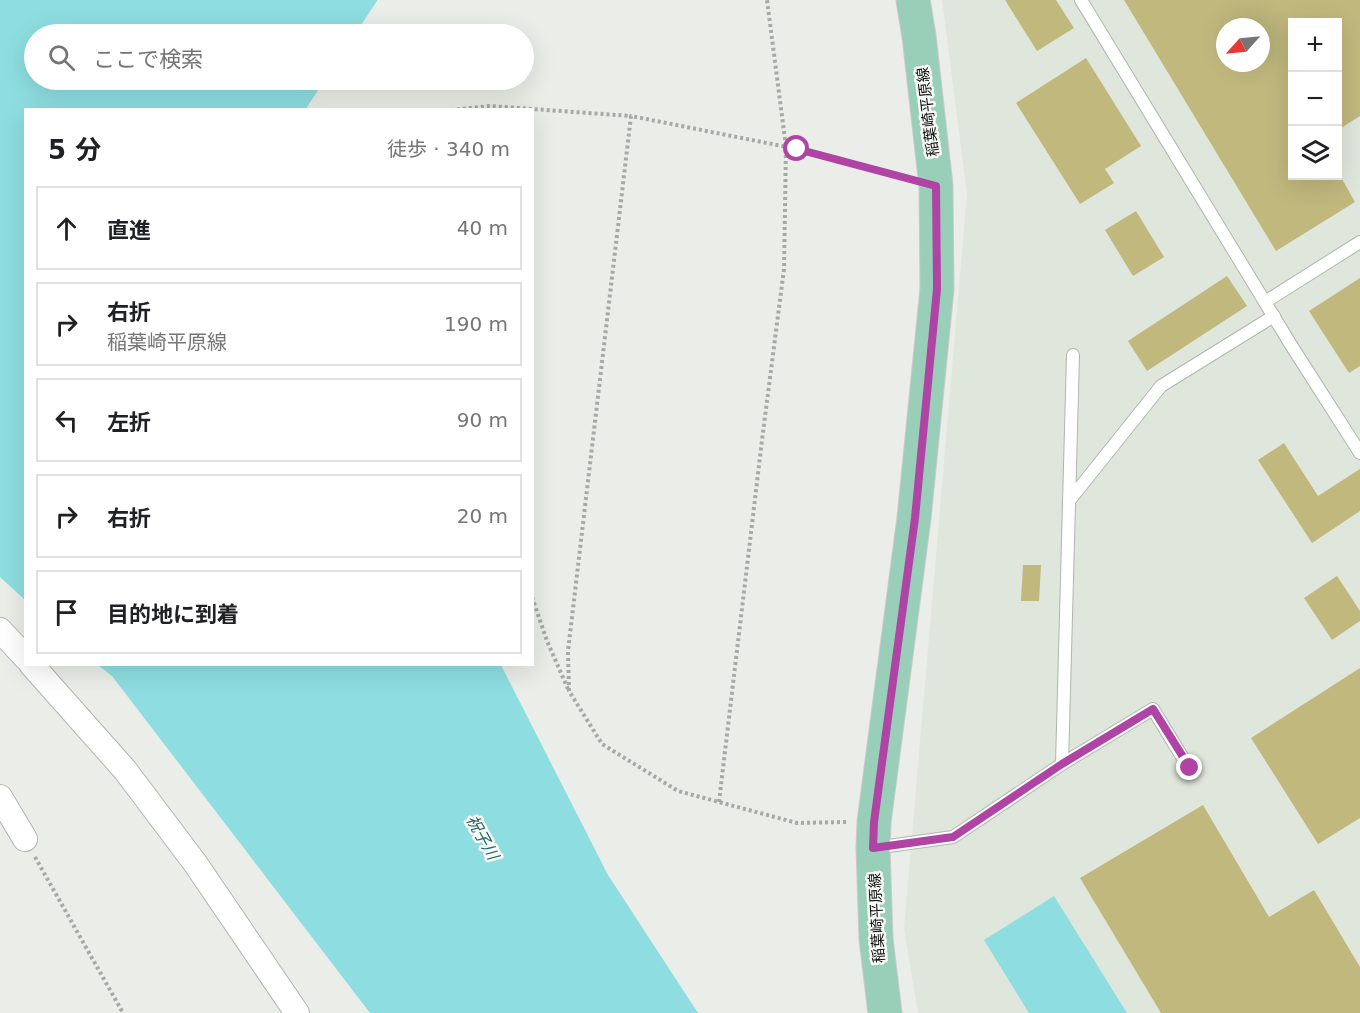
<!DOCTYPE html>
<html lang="ja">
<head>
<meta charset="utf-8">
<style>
	:root { --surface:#fff; --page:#f2f2f2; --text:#202124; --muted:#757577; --line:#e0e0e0 }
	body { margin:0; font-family:"DejaVu Sans","Noto Sans JP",sans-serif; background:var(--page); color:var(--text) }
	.controls { position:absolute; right:18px; top:18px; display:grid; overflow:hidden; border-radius:0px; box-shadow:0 6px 24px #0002 }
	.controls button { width:54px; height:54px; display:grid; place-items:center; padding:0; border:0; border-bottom:2px solid var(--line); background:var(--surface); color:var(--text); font:30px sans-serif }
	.compass { position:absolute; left:1216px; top:18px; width:54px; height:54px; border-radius:50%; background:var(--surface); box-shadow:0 6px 24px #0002; rotate:243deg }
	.stop { position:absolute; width:18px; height:18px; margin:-14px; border:4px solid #af44a5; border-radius:50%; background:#fff }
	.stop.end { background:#af44a5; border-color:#fff; box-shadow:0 2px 6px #0008 }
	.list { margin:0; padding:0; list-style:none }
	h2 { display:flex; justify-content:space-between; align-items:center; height:78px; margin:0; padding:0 24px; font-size:26px }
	h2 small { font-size:20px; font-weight:400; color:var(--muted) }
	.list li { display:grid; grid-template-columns:39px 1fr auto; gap:18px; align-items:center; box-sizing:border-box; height:84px; margin:0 12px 12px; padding:0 12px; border:2px solid var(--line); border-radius:0px }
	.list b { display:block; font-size:22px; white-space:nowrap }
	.list p { margin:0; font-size:20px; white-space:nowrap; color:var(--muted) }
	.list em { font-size:20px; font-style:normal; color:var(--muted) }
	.icon { flex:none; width:33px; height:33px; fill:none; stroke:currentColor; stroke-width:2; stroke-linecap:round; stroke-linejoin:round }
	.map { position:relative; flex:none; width:1360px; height:1013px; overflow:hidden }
	.search { position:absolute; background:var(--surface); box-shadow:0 6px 24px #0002; left:24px; top:24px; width:510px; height:66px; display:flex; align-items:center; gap:15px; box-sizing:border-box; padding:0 21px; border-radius:33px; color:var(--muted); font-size:22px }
	.panel { position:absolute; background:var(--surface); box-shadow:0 6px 24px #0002; left:24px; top:108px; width:510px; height:558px; border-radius:0px }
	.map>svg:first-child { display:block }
	.built { fill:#dfe6db; fill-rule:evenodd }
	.water { fill:#8edee1 }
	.building { fill:#c0b87d; fill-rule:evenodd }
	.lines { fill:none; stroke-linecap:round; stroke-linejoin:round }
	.service-casing { stroke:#b2b4b1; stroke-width:14 }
	.minor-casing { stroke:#b2b4b1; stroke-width:26 }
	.primary-casing { stroke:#cacaca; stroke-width:35 }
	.path { stroke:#a7a9a6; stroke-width:4; stroke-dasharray:3 3; stroke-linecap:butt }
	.service { stroke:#fff; stroke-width:12 }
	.minor { stroke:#fff; stroke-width:24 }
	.primary { stroke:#99ceb9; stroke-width:33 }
	.route { stroke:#af44a5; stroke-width:8 }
	.labels { text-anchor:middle; stroke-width:5; stroke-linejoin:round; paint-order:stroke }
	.street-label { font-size:15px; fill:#0d0e0d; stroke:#f8faf7 }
	.water-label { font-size:16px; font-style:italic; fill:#1f6164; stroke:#f8faf7 }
</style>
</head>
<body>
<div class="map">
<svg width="1360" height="1013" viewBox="0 0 1360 1013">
	<rect width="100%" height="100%" fill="#ebede9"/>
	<path class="built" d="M942,0h418v1013h-442l-14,-84 63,-735zM1292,22h46v154h-46zM1225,27h36v36h-36z"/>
	<g class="water">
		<polygon points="0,0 377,0 377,1 355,34 34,34 34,80 325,80 307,107 307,109 26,110 25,600 0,577"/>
		<polygon points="98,665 501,665 608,875 698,1013 370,1013 112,676"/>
		<polygon points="1054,896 1127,1013 1029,1013 984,940"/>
	</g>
	<g class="building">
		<polygon points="1005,0 1056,0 1074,28 1037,51"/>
		<path d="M1124,0h236v116l-22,14v-108h-46v154h46v-4l17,30 -79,49zM1225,27h36v36h-36z"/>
		<polygon points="1086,58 1141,146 1105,169 1114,183 1080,204 1016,103"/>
		<polygon points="1136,211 1164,257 1133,276 1105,230"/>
		<polygon points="1227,276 1247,306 1147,371 1128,341"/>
		<polygon points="1360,278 1360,366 1349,373 1309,311"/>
		<polygon points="1284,443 1318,496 1360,469 1360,511 1312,543 1258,460"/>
		<polygon points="1023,565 1041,565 1039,601 1021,601"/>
		<polygon points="1337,576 1360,611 1360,621 1332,640 1304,598"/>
		<polygon points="1360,668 1360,818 1318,844 1251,738"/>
		<polygon points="1203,805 1269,917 1314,890 1360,967 1360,1013 1161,1013 1080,878"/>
	</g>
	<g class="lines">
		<g class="service-casing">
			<g id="service">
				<polyline points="1081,0 1291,345 1360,453"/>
				<polyline points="1265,302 1360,242"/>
				<polyline points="1069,501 1161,386 1274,316"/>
				<polyline points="1062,764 1153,709 1189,768"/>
				<polyline points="874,848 953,837 1062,764 1073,355"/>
			</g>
		</g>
		<g class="minor-casing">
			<g id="minor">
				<polyline points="0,630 26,658"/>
				<polyline points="31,664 125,770 195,863 297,1013"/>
				<polyline points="0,797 25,839"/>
			</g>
		</g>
		<g class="primary-casing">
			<polyline id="primary" points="885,1013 876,939 873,848 874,822 914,518 937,289 936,186 919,36 913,0"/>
		</g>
		<g class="path">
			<polyline points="451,110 490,106 631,116"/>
			<polyline points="532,597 547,641 568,689"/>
			<polyline points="719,802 762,440 784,269 786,147 767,0"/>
			<polyline points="846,822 797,823 678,791 602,744 569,691 568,651 631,116 797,149 907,178"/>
			<polyline points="35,857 123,1013"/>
		</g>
		<use href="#service" class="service"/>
		<use href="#minor" class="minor"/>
		<use href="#primary" class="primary"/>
	</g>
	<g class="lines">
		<polyline class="route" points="797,149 936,186 937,289 915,518 874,822 873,848 953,837 1062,764 1153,709 1190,768"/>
	</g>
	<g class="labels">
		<g class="street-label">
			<text transform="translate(928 112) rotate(-97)" y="5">稲葉崎平原線</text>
			<text transform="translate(877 918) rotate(-93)" y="5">稲葉崎平原線</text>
		</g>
		<g class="water-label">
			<text transform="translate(483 837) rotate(61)" y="6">祝子川</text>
		</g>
	</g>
</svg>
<div class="controls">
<button>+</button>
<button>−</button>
<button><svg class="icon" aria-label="layers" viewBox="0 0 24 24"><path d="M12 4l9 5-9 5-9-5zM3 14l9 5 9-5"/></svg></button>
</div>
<svg class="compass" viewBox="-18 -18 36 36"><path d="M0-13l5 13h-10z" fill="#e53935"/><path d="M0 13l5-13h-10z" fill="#757577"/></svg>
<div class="stop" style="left:797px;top:149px"></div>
<div class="stop end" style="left:1190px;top:768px"></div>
<div class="search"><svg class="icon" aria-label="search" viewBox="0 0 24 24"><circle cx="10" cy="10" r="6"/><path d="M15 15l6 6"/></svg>ここで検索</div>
<section class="panel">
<h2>5 分<small>徒歩 · 340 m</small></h2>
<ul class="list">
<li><svg class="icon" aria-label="ahead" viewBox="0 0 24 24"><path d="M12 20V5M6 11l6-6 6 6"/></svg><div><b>直進</b></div><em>40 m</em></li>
<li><svg class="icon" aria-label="right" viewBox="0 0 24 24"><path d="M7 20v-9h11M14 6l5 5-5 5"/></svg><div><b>右折</b><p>稲葉崎平原線</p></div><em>190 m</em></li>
<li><svg class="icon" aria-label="left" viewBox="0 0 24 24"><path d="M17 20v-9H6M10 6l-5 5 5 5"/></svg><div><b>左折</b></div><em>90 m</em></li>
<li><svg class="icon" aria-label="right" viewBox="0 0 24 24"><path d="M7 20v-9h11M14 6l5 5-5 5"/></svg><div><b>右折</b></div><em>20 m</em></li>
<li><svg class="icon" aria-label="arrive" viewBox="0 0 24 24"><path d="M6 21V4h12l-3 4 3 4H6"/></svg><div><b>目的地に到着</b></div></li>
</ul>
</section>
</div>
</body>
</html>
